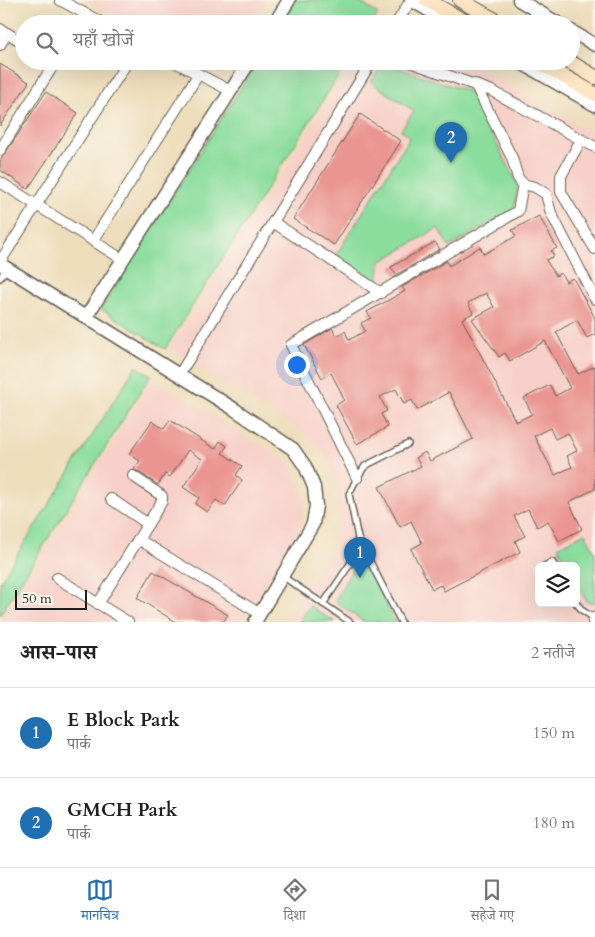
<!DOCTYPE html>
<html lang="hi">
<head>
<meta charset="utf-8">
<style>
	:root { --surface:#fff; --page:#f6f6f6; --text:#202124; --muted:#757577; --line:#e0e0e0; --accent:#1f6fb2 }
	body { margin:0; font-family:Cardo,"Noto Serif Devanagari",serif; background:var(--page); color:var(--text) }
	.controls { position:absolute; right:15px; bottom:15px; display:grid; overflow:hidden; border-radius:8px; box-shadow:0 5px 20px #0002 }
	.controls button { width:45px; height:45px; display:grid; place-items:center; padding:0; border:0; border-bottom:1px solid var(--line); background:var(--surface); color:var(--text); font:25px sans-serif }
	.scale { position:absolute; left:15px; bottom:12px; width:72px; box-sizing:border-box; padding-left:5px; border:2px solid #1c1c1c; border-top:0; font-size:14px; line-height:18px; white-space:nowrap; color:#1c1c1c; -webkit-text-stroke:4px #fbf7ec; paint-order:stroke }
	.you { position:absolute; left:296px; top:364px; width:18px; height:18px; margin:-12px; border:4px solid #fff; border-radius:50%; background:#1a73e8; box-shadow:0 0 0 8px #1a73e833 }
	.badge { display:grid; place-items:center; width:32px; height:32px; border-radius:50%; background:var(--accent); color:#fff; font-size:16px; font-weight:700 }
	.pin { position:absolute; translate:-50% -41px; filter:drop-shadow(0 1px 2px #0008) }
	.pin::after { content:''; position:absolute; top:26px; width:18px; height:15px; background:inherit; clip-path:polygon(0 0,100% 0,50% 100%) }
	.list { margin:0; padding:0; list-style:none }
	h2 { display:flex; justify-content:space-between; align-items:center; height:65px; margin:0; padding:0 20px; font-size:21px }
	h2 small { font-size:16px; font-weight:400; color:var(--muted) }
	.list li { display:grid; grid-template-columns:32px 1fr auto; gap:15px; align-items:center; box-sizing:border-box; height:90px; padding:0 20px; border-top:1px solid var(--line) }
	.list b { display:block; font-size:19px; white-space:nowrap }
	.list p { margin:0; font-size:16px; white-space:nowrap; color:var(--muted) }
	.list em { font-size:16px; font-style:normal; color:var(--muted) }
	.icon { flex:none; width:28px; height:28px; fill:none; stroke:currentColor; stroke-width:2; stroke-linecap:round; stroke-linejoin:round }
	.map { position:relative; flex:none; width:595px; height:622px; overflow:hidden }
	.search { position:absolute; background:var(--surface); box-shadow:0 5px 20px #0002; left:15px; right:15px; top:15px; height:55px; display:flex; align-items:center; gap:12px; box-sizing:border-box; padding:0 18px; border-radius:28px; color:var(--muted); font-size:19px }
	.sheet { height:245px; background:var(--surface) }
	nav { display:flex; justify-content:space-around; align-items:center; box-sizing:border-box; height:70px; border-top:1px solid var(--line); background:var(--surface); font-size:14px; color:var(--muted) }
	nav a { display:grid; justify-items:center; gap:2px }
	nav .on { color:var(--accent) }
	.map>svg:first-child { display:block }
	.built { fill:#f7d1c9; fill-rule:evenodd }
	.green { fill:#8bdd9e; stroke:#547c5d }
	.building { fill:#ea9591; fill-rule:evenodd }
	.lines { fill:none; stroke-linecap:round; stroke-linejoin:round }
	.service-casing { stroke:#666054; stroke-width:8 }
	.minor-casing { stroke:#666054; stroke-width:12 }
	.tertiary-casing { stroke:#666054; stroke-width:15 }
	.secondary-casing { stroke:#666054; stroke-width:16 }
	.service { stroke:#fff; stroke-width:5 }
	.minor { stroke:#fff; stroke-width:10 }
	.tertiary { stroke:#fff; stroke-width:12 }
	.secondary { stroke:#fde5c5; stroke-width:14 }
</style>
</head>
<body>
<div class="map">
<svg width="595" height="622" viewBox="0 0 595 622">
	<rect width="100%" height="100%" fill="#fbf7ec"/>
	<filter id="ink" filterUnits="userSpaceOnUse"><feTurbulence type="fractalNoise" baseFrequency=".02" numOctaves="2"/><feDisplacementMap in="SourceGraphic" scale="10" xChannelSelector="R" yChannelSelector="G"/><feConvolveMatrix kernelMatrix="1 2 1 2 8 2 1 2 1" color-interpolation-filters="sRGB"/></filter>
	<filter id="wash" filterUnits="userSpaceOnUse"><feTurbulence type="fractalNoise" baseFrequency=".0096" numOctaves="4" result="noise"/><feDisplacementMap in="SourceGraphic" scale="20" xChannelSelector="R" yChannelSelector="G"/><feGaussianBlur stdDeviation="1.12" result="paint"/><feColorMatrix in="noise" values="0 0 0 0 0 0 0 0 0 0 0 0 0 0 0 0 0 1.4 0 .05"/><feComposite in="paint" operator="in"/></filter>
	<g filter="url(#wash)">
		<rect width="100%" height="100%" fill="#edb"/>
		<g class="built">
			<polygon points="86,0 267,0 252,24 130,24"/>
			<polygon points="200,61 229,61 221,73"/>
			<path d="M354,61h113l128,74v487h-311l49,-76 6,-33 -2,-27 -10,-28 -22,-24 -136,-86zM539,566h37v37h-37z"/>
			<polygon points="152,378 288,462 300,484 305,503 299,529 242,622 0,622"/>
		</g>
		<g class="green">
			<polygon points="296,0 356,0 378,14 371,24 281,24"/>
			<polygon points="258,61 348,61 165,349 101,309"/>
			<polygon points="384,63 470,92 518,185 514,210 449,247 438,228 380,262 379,282 336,255 408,141 409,136 401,130 414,111 371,82"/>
			<polygon points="136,366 151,375 0,615 0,582"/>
			<polygon points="585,533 595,552 595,603 587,602 576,581 576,566 568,566 558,547"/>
			<polygon points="360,555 396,622 364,622 335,601"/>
			<polygon points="310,606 335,622 299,622"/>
		</g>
		<g id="blocks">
			<g class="building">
				<polygon points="0,64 29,82 0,126"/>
				<polygon points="46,92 78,113 28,189 0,170 0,161"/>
				<polygon points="360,114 401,141 334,245 293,219"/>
				<path d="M539,216l18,32 -6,3 3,5 -8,4 10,16 5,-3 5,9 7,-4 22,40v16l-8,4 -10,-18 -21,12 22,42 17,-8v123l-26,13 13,27 -23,12 -11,-20 -11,6 -9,-18 -14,7 11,20 -10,5 5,11 -76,39 -3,-6 -9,4 -21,-40 11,-6 -11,-22 -11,6 -21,-40 42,-21 -5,-8 9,-6 5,9 43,-22 -24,-47 -32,18 -5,-10 -8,4 -8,-15 -16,8 7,14 -6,3 7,13 -31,17 -21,-39 8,-5 -4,-10 -9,-17 -9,5 -18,-33 28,-17 5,8 8,-5 4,9 16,-9 -4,-8 10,-5 -4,-6 38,-21 -3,-4 45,-26 2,5 31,-19 4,7 32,-18 -4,-6zM486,293l8,14 -22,12 27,38 6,-4 5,8 35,-20 25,47 -15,8 -5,-11 -26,13 8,16 -16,8 -54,-103 11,-6 -5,-10zM550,428l5,11 13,-6 9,18 -10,5 5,11 -17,8 -21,-39z"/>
				<polygon points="435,242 440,249 396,275 391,267"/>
				<polygon points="170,420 215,449 220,441 227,446 222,453 242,466 236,475 242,480 225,506 216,500 207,512 195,504 199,498 183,487 202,459 188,450 170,477 165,474 158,485 134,469 140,461 129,454 152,421 164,429"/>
				<polygon points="153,571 228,615 223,622 176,622 137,598"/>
			</g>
		</g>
	</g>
	<g filter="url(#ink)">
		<use href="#blocks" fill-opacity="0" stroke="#666054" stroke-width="1"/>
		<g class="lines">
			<g class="service-casing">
				<g id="service">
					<polyline points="0,278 6,269"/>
					<polyline points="358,538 401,622"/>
					<polyline points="544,566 552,562 555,566"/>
					<polyline points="282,576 350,622"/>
					<polyline points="576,603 583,611 594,618"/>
					<polyline points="323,604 352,561 358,538 349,494 357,478 365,466 408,444"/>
				</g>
			</g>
			<g class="minor-casing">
				<g id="minor">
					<polyline points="60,0 104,24"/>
					<polyline points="82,24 88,15"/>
					<polyline points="396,24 411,0"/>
					<polyline points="0,29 24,43"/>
					<polyline points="0,45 7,33"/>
					<polyline points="173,61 231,91"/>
					<polyline points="407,61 492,91 595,147"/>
					<polyline points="581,140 561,176 561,192 595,249"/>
					<polyline points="0,150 56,61"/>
					<polyline points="0,182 122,259"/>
					<polyline points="523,184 535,187 546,194 551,213 595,299"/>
					<polyline points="273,222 381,293"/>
					<polyline points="93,241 198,75"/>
					<polyline points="0,262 128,61"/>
					<polyline points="179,375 372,61"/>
					<polyline points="357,478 291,345 518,211 523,184 518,178 512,158 475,84"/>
					<polyline points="111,499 148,524"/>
					<polyline points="138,539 260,614"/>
					<polyline points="57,578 128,622"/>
					<polyline points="98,604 162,501 162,496 133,476"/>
					<polyline points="593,622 595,617"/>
				</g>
			</g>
			<g class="tertiary-casing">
				<g id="tertiary">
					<polyline points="411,0 452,24"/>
					<polyline points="519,0 559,24"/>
					<polyline points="274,24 289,0"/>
					<polyline points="571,31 595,45"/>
					<polyline points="518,61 595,105"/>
					<polyline points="0,264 234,409 293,449 305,466 314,487 316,506 313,524 255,622"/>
					<polyline points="86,317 250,61"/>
				</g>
			</g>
			<g class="secondary-casing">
				<g id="secondary">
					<polyline points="427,0 469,24"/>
					<polyline points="460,0 502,24"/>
					<polyline points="537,61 595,94"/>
					<polyline points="568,61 595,77"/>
				</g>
			</g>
			<use href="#service" class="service"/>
			<use href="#minor" class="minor"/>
			<use href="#tertiary" class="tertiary"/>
			<use href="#secondary" class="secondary"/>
		</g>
	</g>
</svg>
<div class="controls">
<button><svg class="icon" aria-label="layers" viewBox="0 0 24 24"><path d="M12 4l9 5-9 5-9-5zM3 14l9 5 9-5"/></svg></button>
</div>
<div class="scale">50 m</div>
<div class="you"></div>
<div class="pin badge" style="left:360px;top:578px">1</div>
<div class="pin badge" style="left:451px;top:163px">2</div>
<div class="search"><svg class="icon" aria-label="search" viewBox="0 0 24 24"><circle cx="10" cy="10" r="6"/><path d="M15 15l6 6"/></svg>यहाँ खोजें</div>
</div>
<section class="sheet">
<h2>आस-पास<small>2 नतीजे</small></h2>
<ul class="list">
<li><span class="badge">1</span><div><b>E Block Park</b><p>पार्क</p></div><em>150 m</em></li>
<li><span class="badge">2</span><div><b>GMCH Park</b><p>पार्क</p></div><em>180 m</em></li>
</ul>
</section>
<nav>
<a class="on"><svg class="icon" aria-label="map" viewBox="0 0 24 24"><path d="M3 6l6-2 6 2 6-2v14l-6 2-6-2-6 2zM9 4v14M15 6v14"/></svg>मानचित्र</a>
<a><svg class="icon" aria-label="directions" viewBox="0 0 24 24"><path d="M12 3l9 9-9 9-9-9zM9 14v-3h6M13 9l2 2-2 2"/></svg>दिशा</a>
<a><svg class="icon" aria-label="saved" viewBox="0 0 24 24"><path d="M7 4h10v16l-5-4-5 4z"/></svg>सहेजे गए</a>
</nav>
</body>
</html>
